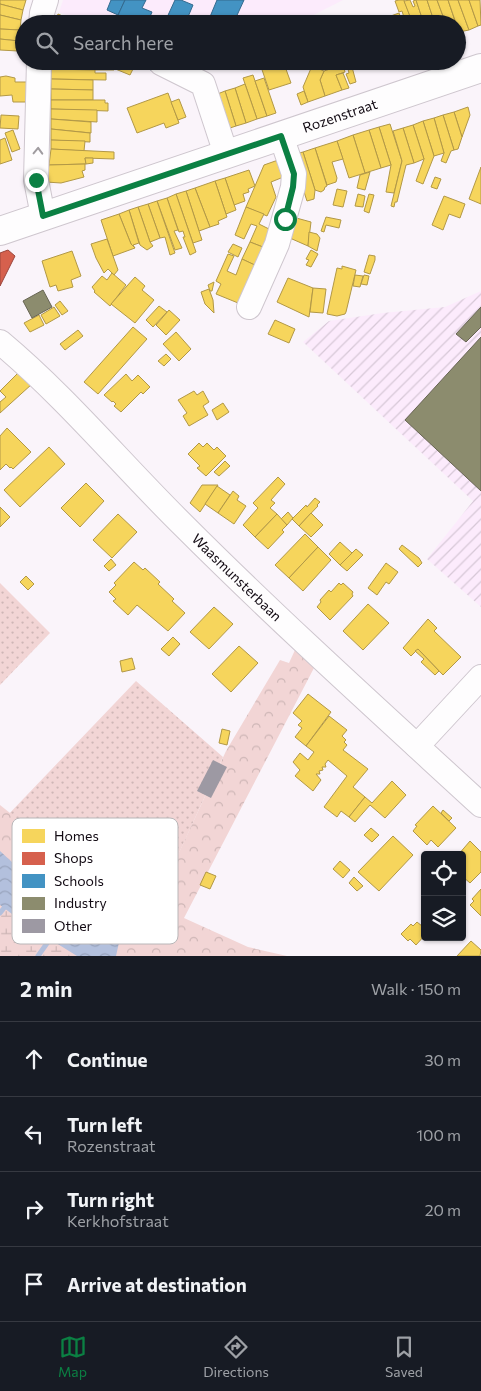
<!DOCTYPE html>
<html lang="en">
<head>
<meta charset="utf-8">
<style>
	:root { --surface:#171b24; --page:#20242c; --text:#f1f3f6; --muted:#9ea1a6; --line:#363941; --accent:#0b8043 }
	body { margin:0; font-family:Commissioner,sans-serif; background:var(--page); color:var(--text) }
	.controls { position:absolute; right:15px; bottom:15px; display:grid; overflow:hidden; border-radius:5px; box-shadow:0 1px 4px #0004 }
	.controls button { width:45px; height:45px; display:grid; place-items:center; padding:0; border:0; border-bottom:1px solid var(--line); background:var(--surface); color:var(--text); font:25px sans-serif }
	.stop { position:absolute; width:15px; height:15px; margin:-11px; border:4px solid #0b8043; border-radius:50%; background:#fff }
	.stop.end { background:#0b8043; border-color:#fff; box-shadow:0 1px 5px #0008 }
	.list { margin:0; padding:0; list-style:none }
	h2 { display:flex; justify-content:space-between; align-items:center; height:65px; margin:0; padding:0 20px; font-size:21px }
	h2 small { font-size:16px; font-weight:400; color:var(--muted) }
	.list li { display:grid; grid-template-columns:32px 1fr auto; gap:15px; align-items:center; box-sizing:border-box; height:75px; padding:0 20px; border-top:1px solid var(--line) }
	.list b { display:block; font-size:19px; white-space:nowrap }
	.list p { margin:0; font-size:16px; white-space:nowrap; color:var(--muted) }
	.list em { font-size:16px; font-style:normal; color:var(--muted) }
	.icon { flex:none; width:28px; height:28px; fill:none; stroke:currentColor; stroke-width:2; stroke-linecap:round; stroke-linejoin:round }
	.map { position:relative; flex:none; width:481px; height:956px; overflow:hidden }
	.search { position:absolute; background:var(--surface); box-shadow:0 1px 4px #0004; left:15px; right:15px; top:15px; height:55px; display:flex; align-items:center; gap:12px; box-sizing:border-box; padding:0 18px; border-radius:28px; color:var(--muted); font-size:19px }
	.sheet { height:365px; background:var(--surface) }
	nav { display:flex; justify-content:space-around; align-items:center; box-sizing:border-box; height:70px; border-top:1px solid var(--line); background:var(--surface); font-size:14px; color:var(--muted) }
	nav a { display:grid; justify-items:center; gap:2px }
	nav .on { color:var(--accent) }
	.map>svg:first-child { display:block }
	.built { fill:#fcebfc }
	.industrial { fill:url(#industrial-furrows) }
	.grass { fill:url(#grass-dots) }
	.forest { fill:url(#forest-crowns) }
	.wetland { fill:url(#wetland-marsh) }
	.water { fill:url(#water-waves) }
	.homes { fill:#f6d55c; stroke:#b29846 }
	.shops { fill:#d6604d; stroke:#9b463c }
	.schools { fill:#4393c3; stroke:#346a8e }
	.industry { fill:#8c8c6e; stroke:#676553 }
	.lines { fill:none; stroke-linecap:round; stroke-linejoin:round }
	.stream { stroke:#b3c0dd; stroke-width:5 }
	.building { fill:#9d99a3 }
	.minor-casing { stroke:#cec6ce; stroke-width:26 }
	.major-casing { stroke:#cec6ce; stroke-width:30 }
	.minor { stroke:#fefdfe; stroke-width:24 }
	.major { stroke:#fefdfe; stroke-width:28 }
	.oneway { stroke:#a09ca0 }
	.route { stroke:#0b8043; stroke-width:6 }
	.labels { text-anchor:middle; stroke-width:5; stroke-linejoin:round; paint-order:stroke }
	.street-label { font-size:14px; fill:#120a13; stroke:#fff }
	.key { fill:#fff; stroke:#b8b6b8; stroke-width:1 }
	.key-label { font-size:14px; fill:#120a13 }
</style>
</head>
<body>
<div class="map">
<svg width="481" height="956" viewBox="0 0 481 956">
	<defs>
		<pattern id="industrial-furrows" width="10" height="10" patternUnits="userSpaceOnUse" patternTransform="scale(1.25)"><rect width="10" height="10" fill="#fcebfc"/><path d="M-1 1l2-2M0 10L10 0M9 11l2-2" fill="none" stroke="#d7c8d7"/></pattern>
		<pattern id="grass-dots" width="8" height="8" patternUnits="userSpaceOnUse" patternTransform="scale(1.25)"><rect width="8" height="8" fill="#f2d5d5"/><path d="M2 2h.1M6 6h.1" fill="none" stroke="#ceb6b6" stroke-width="1.8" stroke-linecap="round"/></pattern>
		<pattern id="forest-crowns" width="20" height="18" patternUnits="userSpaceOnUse" patternTransform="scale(1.25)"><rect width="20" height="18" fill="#f2d5d5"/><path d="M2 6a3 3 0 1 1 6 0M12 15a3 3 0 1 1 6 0" fill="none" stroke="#ceb6b6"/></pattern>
		<pattern id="wetland-marsh" width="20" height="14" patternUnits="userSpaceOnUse" patternTransform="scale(1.25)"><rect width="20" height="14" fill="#f2d5d5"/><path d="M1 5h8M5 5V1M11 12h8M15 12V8" fill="none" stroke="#ceb6b6"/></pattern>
		<pattern id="water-waves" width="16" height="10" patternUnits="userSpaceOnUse" patternTransform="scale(1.25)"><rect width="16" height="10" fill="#b3c0dd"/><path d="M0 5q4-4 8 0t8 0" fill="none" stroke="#99a4bd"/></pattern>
	</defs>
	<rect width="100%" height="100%" fill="#faf4fa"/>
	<polygon class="built" points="63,0 343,0 296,24 87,24 59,12"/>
	<polygon class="industrial" points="481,291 481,607 427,559 473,501 303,342 329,321 383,313 445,307"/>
	<g class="grass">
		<polygon points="0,583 50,633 0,685"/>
		<polygon points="136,681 223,757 152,912 164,934 5,818"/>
	</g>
	<polygon class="forest" points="295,650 315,666 184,918 248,947 287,956 0,956 0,805 45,841 151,913 226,751 280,660 289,663"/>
	<polygon class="wetland" points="0,905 24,923 75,954 74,956 0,956"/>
	<polygon class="water" points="0,851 39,887 120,938 116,956 77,956 24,923 0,905"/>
	<g class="homes">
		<polygon points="0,0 26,0 23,10 0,4"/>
		<polygon points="399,0 404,0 413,24 406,24 402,11 399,12 395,1"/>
		<polygon points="410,0 413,7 415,6 413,1 416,0 424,24 413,24 404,1"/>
		<polygon points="416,0 427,0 435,24 424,24"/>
		<polygon points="427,0 437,0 446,24 435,24"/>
		<polygon points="437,0 448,0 456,24 446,24"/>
		<polygon points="448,0 458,0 469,30 459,32"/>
		<polygon points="458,0 469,0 478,26 469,30"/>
		<polygon points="469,0 480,0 481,25 478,26"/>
		<polygon points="0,4 23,10 21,20 0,15"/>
		<polygon points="399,13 403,24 390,24 388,17"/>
		<polygon points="58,14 81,24 54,24"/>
		<polygon points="0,15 21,20 20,30 0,29"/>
		<polygon points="330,16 342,22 341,24 327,24"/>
		<polygon points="0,29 20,30 19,41 0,39"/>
		<polygon points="0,39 19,41 18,51 0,50"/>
		<polygon points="52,61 86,61 86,70 51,69"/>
		<polygon points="97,61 113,61 114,70 91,70 91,68 102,68 102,61"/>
		<polygon points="113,61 120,61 134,67 130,75 113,68"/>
		<polygon points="259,61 268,61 268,63 283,61 291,83 269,90"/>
		<polygon points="342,61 345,72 336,75 342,90 325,96 320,80 324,71 333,68 332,65"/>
		<polygon points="312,66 324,71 320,80 325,96 308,102 303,87"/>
		<polygon points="352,67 356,82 350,84 346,74 349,73 348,69"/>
		<polygon points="51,69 95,70 95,73 106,73 106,80 51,79"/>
		<polygon points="343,73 349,88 342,90 336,75"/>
		<polygon points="253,75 267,116 257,119 243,78"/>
		<polygon points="6,76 15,78 15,82 28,82 28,102 13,102 12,95 0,96 0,77"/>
		<polygon points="264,78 276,113 267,116 255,81"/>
		<polygon points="51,79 93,80 93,90 51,89"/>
		<polygon points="245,84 257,119 246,123 235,88"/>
		<polygon points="235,88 246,123 236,126 225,91"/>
		<polygon points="51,89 93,90 93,100 51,100"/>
		<polygon points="225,91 236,126 227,129 215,95"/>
		<polygon points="304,91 308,102 301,105 297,94"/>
		<polygon points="168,93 179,123 166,128 164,123 137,133 127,108"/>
		<polygon points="179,99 186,117 178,120 171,102"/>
		<polygon points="51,100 105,100 105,103 108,103 108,111 51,109"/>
		<polygon points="468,107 470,115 462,137 454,112"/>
		<polygon points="51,109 97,110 97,122 51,119"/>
		<polygon points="454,112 462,137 458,149 454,150 443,115"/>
		<polygon points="1,115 19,116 18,129 0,128"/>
		<polygon points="443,115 454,150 451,151 446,163 441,161 444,153 434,118"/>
		<polygon points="434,118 444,153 434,156 423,121"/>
		<polygon points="51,119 91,122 91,133 51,129"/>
		<polygon points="423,121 434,156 423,184 416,181 424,159 413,125"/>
		<polygon points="390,124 402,161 394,193 386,192 391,165 379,127"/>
		<polygon points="413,125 424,159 414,163 403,128"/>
		<polygon points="379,127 391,165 381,168 369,130"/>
		<polygon points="403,128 414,163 406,165 397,202 395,202 394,207 391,206 402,161 393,131"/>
		<polygon points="51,129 90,133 90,142 51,140"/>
		<polygon points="13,130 20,149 12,152 5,133"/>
		<polygon points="369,130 381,168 365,173 353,135"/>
		<polygon points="353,135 365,173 349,178 337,141"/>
		<polygon points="5,138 12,160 0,164 0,140"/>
		<polygon points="51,140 85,141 84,151 51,149"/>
		<polygon points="337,141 343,159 332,162 337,178 336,182 327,185 315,148"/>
		<polygon points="315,148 327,186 325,187 324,190 321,192 315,190 303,152"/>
		<polygon points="51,149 114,152 114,159 85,158 86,164 49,165"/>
		<polygon points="303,152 315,190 314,199 307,201 292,155"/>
		<polygon points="85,158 93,158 93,163 86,164"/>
		<polygon points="281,159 286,176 271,182 276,197 267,216 246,207 264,165"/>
		<polygon points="85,164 85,170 82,171 84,177 61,183 46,182 49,165"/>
		<polygon points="481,167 481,204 469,199"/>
		<polygon points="249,170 255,186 248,189 249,192 243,194 245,201 234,205 225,178"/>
		<polygon points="370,172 365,190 357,188 360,175"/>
		<polygon points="435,177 441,179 437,189 431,187"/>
		<polygon points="225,178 236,210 226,214 215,181"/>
		<polygon points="215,181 227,217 218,221 219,224 210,227 195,188"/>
		<polygon points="195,188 210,227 199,231 186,191"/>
		<polygon points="337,189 347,191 343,207 333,205"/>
		<polygon points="186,191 202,240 193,243 176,194"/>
		<polygon points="176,194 196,252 190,255 183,237 185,237 183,231 179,232 167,198"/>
		<polygon points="358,194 365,196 363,207 355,206"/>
		<polygon points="369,194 374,195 369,213 364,211"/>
		<polygon points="444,196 465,204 460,218 449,214 443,230 432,225"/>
		<polygon points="167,198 178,230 174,231 182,248 175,250 157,201"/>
		<polygon points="157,201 175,253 170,255 165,237 160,238 148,204"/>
		<polygon points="148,204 160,238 150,242 138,207"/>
		<polygon points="138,207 150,242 153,246 147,250 140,245 129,210"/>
		<polygon points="246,207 264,214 259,224 275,232 268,249 250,242 257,226 251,224 244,239 235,235"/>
		<polygon points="129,210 139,243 133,245 135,248 131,244 119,214"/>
		<polygon points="119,214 131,244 135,248 113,256 101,220"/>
		<polygon points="289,216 311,222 308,246 283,235"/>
		<polygon points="326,217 341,220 339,228 326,225 324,232 321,231"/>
		<polygon points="309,232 317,234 320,238 317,251 308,246"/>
		<polygon points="107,239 118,270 114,275 108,269 104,273 96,258 91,244"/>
		<polygon points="250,242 268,249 259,267 242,259"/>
		<polygon points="233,244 242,248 238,257 228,252"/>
		<polygon points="311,250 318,254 311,267 306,265 309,260 306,259"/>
		<polygon points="72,251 81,276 71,280 73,287 58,291 56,285 50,287 42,261"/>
		<polygon points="228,254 234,256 227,271 236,275 242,259 259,267 243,305 216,294 221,284 216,281"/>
		<polygon points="369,255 375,256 375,260 370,274 364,272"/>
		<polygon points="342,266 356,270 346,312 345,314 337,316 327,314 337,268 342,269"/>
		<polygon points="112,273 126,285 110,306 94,292 95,291 92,287 102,276 107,280"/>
		<polygon points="355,275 363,276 360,287 353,286"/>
		<polygon points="364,275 369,276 367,285 361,284"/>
		<polygon points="135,277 145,286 142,290 154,300 135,323 111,304"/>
		<polygon points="288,278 313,288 309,317 277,302"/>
		<polygon points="214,282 212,291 210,291 208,285"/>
		<polygon points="313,288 326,289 323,313 310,312"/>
		<polygon points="209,289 213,300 214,313 205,304 201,292"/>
		<polygon points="60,301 68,311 62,315 55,305"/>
		<polygon points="159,306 167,312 153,327 146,320"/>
		<polygon points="54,307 60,316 46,324 41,315"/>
		<polygon points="169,310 180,320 166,335 156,325"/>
		<polygon points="39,315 44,325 30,332 24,323"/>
		<polygon points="275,320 295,329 289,343 268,334"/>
		<polygon points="133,327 147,339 98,394 84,382"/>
		<polygon points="78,330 83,336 65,350 60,344"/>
		<polygon points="176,332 191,349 179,361 163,344"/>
		<polygon points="166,354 171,359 164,366 158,361"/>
		<polygon points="19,372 32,384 0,413 0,402 6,397 0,391"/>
		<polygon points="126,374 132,381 138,375 150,387 143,394 141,392 121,412 114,406 116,404 113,401 112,402 104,395"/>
		<polygon points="194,391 197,395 203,391 209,402 203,406 208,415 189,426 183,416 187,413 178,400"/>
		<polygon points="223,403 229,412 217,420 212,410"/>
		<polygon points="7,428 31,452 13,469 11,467 10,468 6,464 0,470 0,436"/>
		<polygon points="199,443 203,447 207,443 214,450 217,447 226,456 206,476 197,468 200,466 188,454"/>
		<polygon points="49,447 65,464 20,507 4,490"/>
		<polygon points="225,461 230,466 219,476 214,472"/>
		<polygon points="278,477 285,484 271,500 275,503 270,508 277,514 255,537 243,525 258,508 253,503"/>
		<polygon points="86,483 104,501 80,527 61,508"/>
		<polygon points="202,485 218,485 200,512 190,503"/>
		<polygon points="217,486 230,495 218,513 205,504"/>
		<polygon points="233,491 239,496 237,500 246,506 234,524 218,513"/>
		<polygon points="315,498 320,502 317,505 318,506 299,526 292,519 306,505 307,507"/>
		<polygon points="0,507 10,517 0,527"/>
		<polygon points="288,512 293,518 287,525 281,519"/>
		<polygon points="311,513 323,525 311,537 299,526"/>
		<polygon points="118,514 137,532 112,558 93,540"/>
		<polygon points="277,514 287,525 282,530 284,532 268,549 255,537"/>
		<polygon points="305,534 318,547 289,578 275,565"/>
		<polygon points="340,542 352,553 340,565 329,554"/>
		<polygon points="402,545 419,558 422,563 418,567 399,549"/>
		<polygon points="318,547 331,560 303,591 289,578"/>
		<polygon points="356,549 363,555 347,571 340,565"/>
		<polygon points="111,559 116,565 109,571 104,566"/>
		<polygon points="134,562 143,570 145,568 160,582 158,584 174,599 172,601 185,613 168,631 137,605 128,615 113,601 116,599 109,592 116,585 114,583"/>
		<polygon points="386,563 398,572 389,584 386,582 377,595 368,588"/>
		<polygon points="26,576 34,584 28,590 20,582"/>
		<polygon points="339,583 341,585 343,583 353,592 352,594 353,596 330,620 317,607 321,602 320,600 329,590 331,592"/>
		<polygon points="368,604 389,623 363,650 343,631"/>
		<polygon points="214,607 233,624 209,649 190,632"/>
		<polygon points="428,619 437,628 434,631 461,657 443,675 418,649 411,656 403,648"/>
		<polygon points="173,637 180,644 169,656 161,649"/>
		<polygon points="239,646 258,663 231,692 212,674"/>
		<polygon points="418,649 439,671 435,675 421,662 424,659 415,651"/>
		<polygon points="132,658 135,669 122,672 120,661"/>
		<polygon points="308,694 331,712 306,746 295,737 302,728 298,725 302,721 293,713"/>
		<polygon points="329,716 347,730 342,736 346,740 344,742 347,745 343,750 368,769 353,787 365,797 349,817 341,811 337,817 324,807 347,776 328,760 325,764 326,767 322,767 323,770 319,771 320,774 316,774 321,780 313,791 295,776 300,770 293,762 300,753 308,760 314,752 306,746"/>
		<polygon points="222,729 230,731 227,745 219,743"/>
		<polygon points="392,781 406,795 385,818 370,805 355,822 349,817 365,797 372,803"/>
		<polygon points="433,806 456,828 438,847 431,840 427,845 413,831 417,826 415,825"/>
		<polygon points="443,810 452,818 449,821 441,813"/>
		<polygon points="371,828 379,835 372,842 364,835"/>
		<polygon points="393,836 413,855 379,891 358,872"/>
		<polygon points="470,841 481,852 481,872 470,883 462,876 462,855 458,855"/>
		<polygon points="340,861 350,870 343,878 333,869"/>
		<polygon points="206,872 216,876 210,889 200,885"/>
		<polygon points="354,877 363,886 357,891 349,883"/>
		<polygon points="481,889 481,916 470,905 474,901 472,899"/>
		<polygon points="417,922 422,926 425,925 425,935 416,945 410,939 408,941 401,934 411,924 413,926"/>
		<polygon points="471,941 481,950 480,956 457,956"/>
	</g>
	<polygon class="shops" points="8,250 15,256 0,286 0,253"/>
	<g class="schools">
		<polygon points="111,0 125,0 118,15 107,10"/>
		<polygon points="125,0 146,0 142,8 152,12 147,24 137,20 135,24 114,24"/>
		<polygon points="175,0 181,0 193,5 185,24 164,24"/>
		<polygon points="217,0 244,0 233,24 207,24"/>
		<polygon points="101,19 109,22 108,24 100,24"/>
		<polygon points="130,61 154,61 151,70"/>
	</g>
	<g class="industry">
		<polygon points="43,290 52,307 32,318 23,301"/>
		<polygon points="481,307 481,327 466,342 456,334"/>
		<polygon points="481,337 481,491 405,420"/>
	</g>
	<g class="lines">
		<g class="stream">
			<polyline points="0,913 4,908"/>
			<polyline points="38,956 50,939"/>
		</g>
	</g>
	<polygon class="building" points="213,760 227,767 211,798 197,791"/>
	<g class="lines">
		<g class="minor-casing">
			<g id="minor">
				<polyline points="41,24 42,13 46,0"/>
				<polyline points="39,61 36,180 43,216"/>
				<polyline points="161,63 203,84 226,154"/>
				<polyline points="249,307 277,244 293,187 294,174 281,136"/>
				<path id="s1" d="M0,342c67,56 122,123 184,184 96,96 197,187 297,279"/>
				<polyline points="417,746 481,677"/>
			</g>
		</g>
		<g class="major-casing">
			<g id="major">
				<path id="s2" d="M0,231l481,-163"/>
			</g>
		</g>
		<use href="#minor" class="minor"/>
		<use href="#major" class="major"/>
	</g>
	<defs><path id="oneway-chevron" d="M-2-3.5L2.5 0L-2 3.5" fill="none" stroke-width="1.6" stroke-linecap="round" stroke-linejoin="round" transform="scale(1.25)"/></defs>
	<use class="oneway" href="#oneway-chevron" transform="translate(38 151) rotate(-88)"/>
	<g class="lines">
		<polyline class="route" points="36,180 43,216 281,136 294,174 293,187 285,219"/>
	</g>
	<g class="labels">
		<g class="street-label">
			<text dy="5" stroke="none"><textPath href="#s2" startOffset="359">Rozenstraat</textPath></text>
			<text dy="5" stroke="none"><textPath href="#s1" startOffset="334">Waasmunsterbaan</textPath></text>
		</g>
	</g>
	<rect x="12" y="818" width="166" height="126" rx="8" class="key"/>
	<rect x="22" y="829" width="23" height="14" fill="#f6d55c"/>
	<rect x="22" y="852" width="23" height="13" fill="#d6604d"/>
	<rect x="22" y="874" width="23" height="14" fill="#4393c3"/>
	<rect x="22" y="897" width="23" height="13" fill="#8c8c6e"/>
	<rect x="22" y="919" width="23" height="14" fill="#9d99a3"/>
	<g class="key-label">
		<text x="54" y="841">Homes</text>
		<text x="54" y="863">Shops</text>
		<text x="54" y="886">Schools</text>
		<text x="54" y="908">Industry</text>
		<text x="54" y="931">Other</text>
	</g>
</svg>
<div class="controls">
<button><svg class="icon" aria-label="locate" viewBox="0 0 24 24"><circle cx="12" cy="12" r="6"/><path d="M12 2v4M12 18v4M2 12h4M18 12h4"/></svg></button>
<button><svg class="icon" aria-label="layers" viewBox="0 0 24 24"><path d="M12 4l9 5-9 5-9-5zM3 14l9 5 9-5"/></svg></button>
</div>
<div class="stop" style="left:285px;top:219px"></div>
<div class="stop end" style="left:36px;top:180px"></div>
<div class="search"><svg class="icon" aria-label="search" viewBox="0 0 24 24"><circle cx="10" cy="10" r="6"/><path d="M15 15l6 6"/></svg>Search here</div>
</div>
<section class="sheet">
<h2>2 min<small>Walk · 150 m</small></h2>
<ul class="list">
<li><svg class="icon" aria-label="ahead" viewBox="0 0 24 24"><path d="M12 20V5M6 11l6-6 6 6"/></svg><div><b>Continue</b></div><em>30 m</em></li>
<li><svg class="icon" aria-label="left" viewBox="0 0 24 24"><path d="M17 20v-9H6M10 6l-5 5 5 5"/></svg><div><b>Turn left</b><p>Rozenstraat</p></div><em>100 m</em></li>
<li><svg class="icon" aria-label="right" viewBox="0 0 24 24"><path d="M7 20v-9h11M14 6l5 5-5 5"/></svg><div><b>Turn right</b><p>Kerkhofstraat</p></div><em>20 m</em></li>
<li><svg class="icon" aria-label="arrive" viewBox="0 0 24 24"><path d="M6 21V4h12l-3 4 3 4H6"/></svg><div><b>Arrive at destination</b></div></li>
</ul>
</section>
<nav>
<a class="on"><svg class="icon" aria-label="map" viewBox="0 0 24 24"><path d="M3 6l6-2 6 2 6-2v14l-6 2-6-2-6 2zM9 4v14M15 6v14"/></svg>Map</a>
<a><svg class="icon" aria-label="directions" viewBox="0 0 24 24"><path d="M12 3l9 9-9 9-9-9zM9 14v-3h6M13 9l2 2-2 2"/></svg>Directions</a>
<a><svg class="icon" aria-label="saved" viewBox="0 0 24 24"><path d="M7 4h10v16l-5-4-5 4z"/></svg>Saved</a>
</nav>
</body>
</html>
